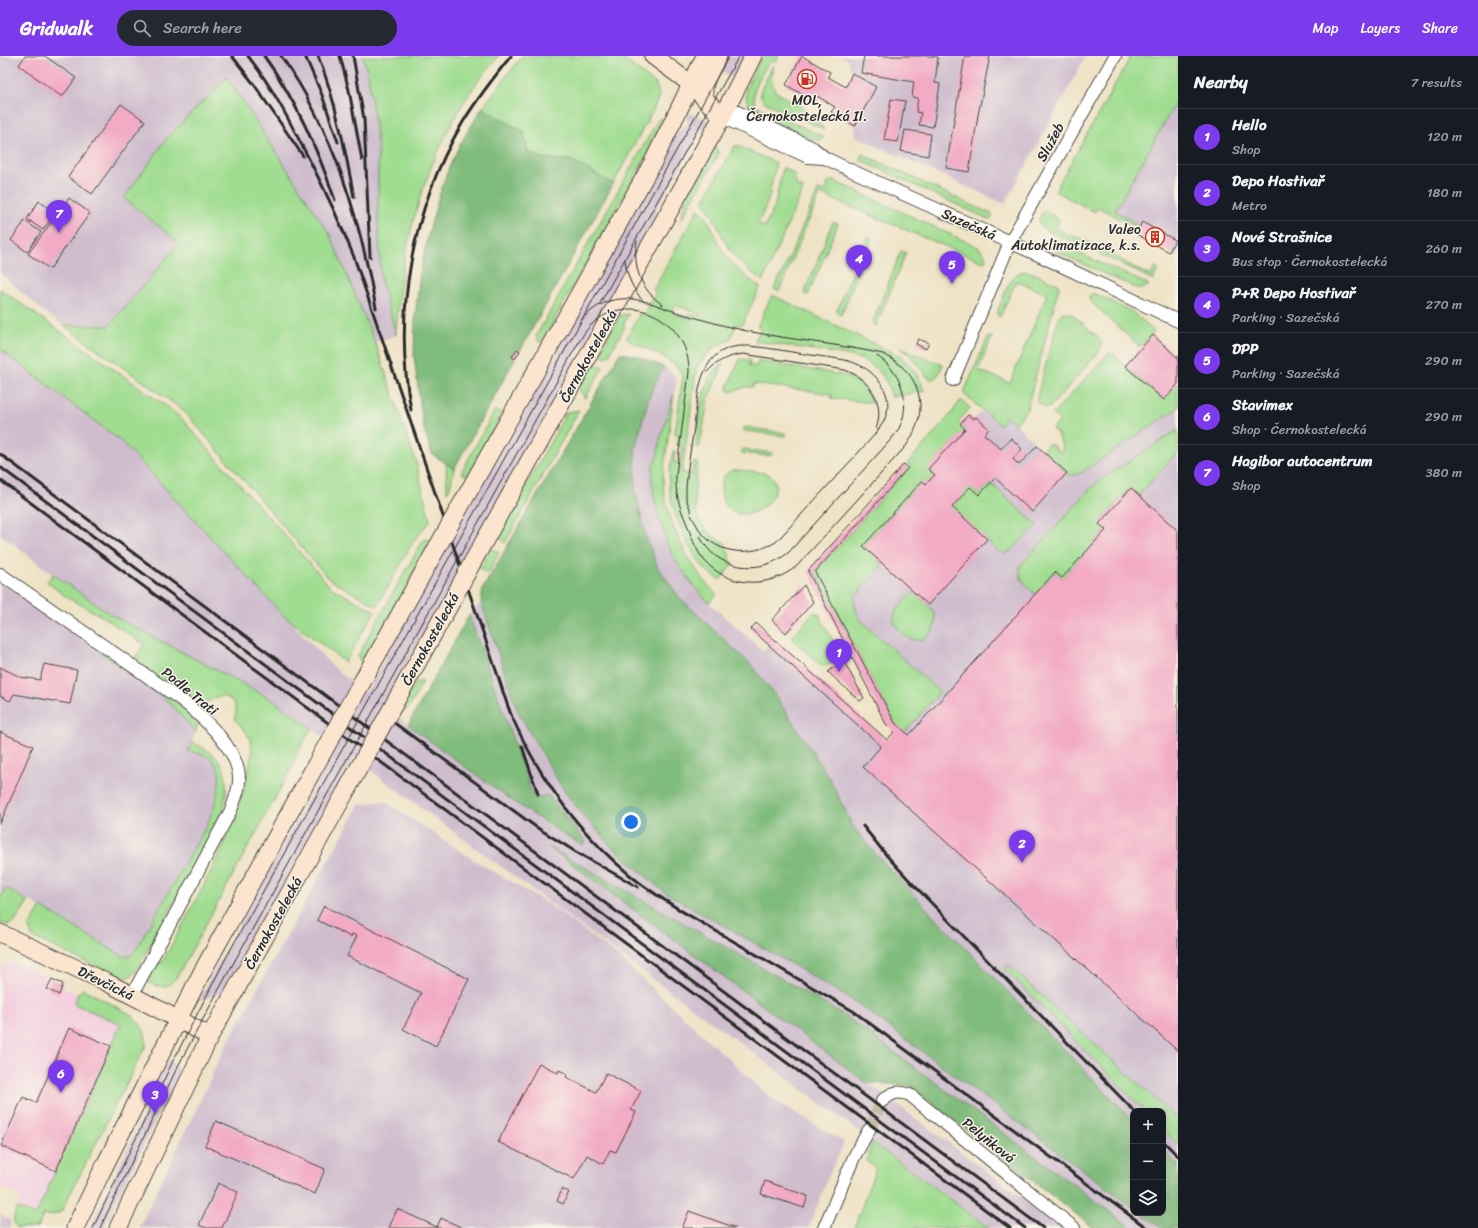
<!DOCTYPE html>
<html lang="en">
<head>
<meta charset="utf-8">
<style>
	:root { --surface:#171b24; --page:#242831; --text:#f1f3f6; --muted:#9ea1a6; --line:#363941; --accent:#7c3aed }
	body { margin:0; font-family:Sriracha,sans-serif; background:var(--page); color:var(--text) }
	.controls { position:absolute; right:12px; bottom:12px; display:grid; overflow:hidden; border-radius:8px; box-shadow:0 4px 16px #0002 }
	.controls button { width:36px; height:36px; display:grid; place-items:center; padding:0; border:0; border-bottom:1px solid var(--line); background:var(--surface); color:var(--text); font:20px sans-serif }
	.you { position:absolute; left:631px; top:766px; width:14px; height:14px; margin:-10px; border:3px solid #fff; border-radius:50%; background:#1a73e8; box-shadow:0 0 0 6px #1a73e833 }
	.badge { display:grid; place-items:center; width:26px; height:26px; border-radius:50%; background:var(--accent); color:#fff; font-size:13px; font-weight:700 }
	.pin { position:absolute; translate:-50% -33px; filter:drop-shadow(0 1px 2px #0008) }
	.pin::after { content:''; position:absolute; top:21px; width:14px; height:12px; background:inherit; clip-path:polygon(0 0,100% 0,50% 100%) }
	.list { margin:0; padding:0; list-style:none }
	h2 { display:flex; justify-content:space-between; align-items:center; height:52px; margin:0; padding:0 16px; font-size:17px }
	h2 small { font-size:13px; font-weight:400; color:var(--muted) }
	.list li { display:grid; grid-template-columns:26px 1fr auto; gap:12px; align-items:center; box-sizing:border-box; height:56px; padding:0 16px; border-top:1px solid var(--line) }
	.list b { display:block; font-size:15px; white-space:nowrap }
	.list p { margin:0; font-size:13px; white-space:nowrap; color:var(--muted) }
	.list em { font-size:13px; font-style:normal; color:var(--muted) }
	.icon { flex:none; width:22px; height:22px; fill:none; stroke:currentColor; stroke-width:2; stroke-linecap:round; stroke-linejoin:round }
	.map { position:relative; flex:none; width:1178px; height:1172px; overflow:hidden }
	header { display:flex; align-items:center; gap:24px; box-sizing:border-box; height:56px; padding:0 20px; background:var(--accent); color:#fff }
	header strong { font-size:19px }
	nav { display:flex; gap:22px; margin-inline-start:auto; font-size:14px }
	.search { width:280px; height:36px; background:var(--page); display:flex; align-items:center; gap:10px; box-sizing:border-box; padding:0 14px; border-radius:22px; color:var(--muted); font-size:15px }
	main { display:flex }
	aside { flex:1; background:var(--surface) }
	.map>svg:first-child { display:block }
	.built { fill:#f3cfdf }
	.industrial { fill:#cfbdce }
	.green { fill:#a0dd91; stroke:#66845e; fill-rule:evenodd }
	.forest { fill:#80bc7b; stroke:#567453 }
	.building { fill:#f2aac5 }
	.lines { fill:none; stroke-linecap:round; stroke-linejoin:round }
	.street-tunnel { stroke:#c8bea7; stroke-width:12; stroke-dasharray:12 6; stroke-linecap:butt }
	.street-casing { stroke:#484742; stroke-width:14 }
	.secondary-casing { stroke:#484742; stroke-width:19 }
	.street { stroke:#fff; stroke-width:12 }
	.secondary { stroke:#fbe5cf; stroke-width:17 }
	.tram { stroke:#2b2b2b; stroke-width:1 }
	.rail { stroke:#2b2b2b; stroke-width:3 }
	.secondary-bridge-casing { stroke:#484742; stroke-width:19; stroke-linecap:butt }
	.secondary-bridge { stroke:#fbe5cf; stroke-width:17 }
	.labels { text-anchor:middle; stroke-width:3; stroke-linejoin:round; paint-order:stroke }
	.poi-label { font-size:14px; fill:#2b2b2b; stroke:#f7f3e8 }
	.street-label { font-size:14px; fill:#2b2b2b; stroke:#f7f3e8 }
</style>
</head>
<body>
<header>
<strong>Gridwalk</strong>
<div class="search"><svg class="icon" aria-label="search" viewBox="0 0 24 24"><circle cx="10" cy="10" r="6"/><path d="M15 15l6 6"/></svg>Search here</div>
<nav><a>Map</a><a>Layers</a><a>Share</a></nav>
</header>
<main>
<div class="map">
<svg width="1178" height="1172" viewBox="0 0 1178 1172">
	<rect width="100%" height="100%" fill="#f7f3e8"/>
	<filter id="ink" filterUnits="userSpaceOnUse"><feTurbulence type="fractalNoise" baseFrequency=".025" numOctaves="2"/><feDisplacementMap in="SourceGraphic" scale="8" xChannelSelector="R" yChannelSelector="G"/><feConvolveMatrix kernelMatrix="1 2 1 2 8 2 1 2 1" color-interpolation-filters="sRGB"/></filter>
	<filter id="wash" filterUnits="userSpaceOnUse"><feTurbulence type="fractalNoise" baseFrequency=".012" numOctaves="4" result="noise"/><feDisplacementMap in="SourceGraphic" scale="16" xChannelSelector="R" yChannelSelector="G"/><feGaussianBlur stdDeviation="0.9" result="paint"/><feColorMatrix in="noise" values="0 0 0 0 0 0 0 0 0 0 0 0 0 0 0 0 0 1.4 0 .05"/><feComposite in="paint" operator="in"/></filter>
	<g filter="url(#wash)">
		<rect width="100%" height="100%" fill="#efe3c6"/>
		<polygon class="built" points="12,906 63,928 62,931 78,938 75,948 121,968 36,1159 17,1152 21,1140 0,1131 0,911"/>
		<g class="industrial">
			<polygon points="0,0 363,0 368,17 378,93 378,161 381,225 396,279 375,286 330,179 125,142 180,186 109,271 63,269 43,255 0,217"/>
			<polygon points="722,0 745,0 733,20 731,21 717,13"/>
			<polygon points="841,0 1086,0 1005,148 855,80 855,70 876,31 853,18 848,4"/>
			<polygon points="1141,0 1178,0 1178,201 1136,178 1139,172 1098,151 1095,156 1063,139"/>
			<polygon points="689,57 691,57 709,66 709,69 706,75 702,73 655,156 659,158 586,291 582,289 578,296 576,295 572,303 578,306 383,650 507,741 550,771 582,789 585,786 563,760 534,744 469,559 481,546 517,653 540,696 565,736 601,780 624,803 637,813 858,948 1133,1151 1133,1157 1141,1157 1161,1172 1132,1172 848,962 784,924 555,794 1063,1172 990,1172 354,702 224,936 198,945 337,690 271,643 112,559 53,518 0,478 0,293 122,386 333,611 366,637 502,393 512,369 517,372 559,295 563,289 559,286 681,71 684,73 689,65 685,63"/>
			<polygon points="664,311 670,316 675,321 676,328 674,338 663,372 657,402 653,409 652,424 661,471 674,502 692,528 709,547 763,595 769,588 882,690 899,670 895,667 835,521 922,425 926,428 934,419 928,413 965,373 960,368 968,359 974,363 983,354 999,369 1006,360 1016,368 1042,394 1049,387 1061,396 1080,375 1150,332 1164,344 1178,328 1178,1064 1008,909 1005,913 1145,1055 1133,1055 1133,1064 930,856 870,792 852,769 830,723 752,610 680,542 658,512 646,481 635,434 635,393 648,344 660,318"/>
			<polygon points="0,526 29,545 168,645 196,676 188,695 202,697 214,705 219,717 219,727 216,741 207,769 134,895 130,900 122,900 41,851 5,832 0,843"/>
			<polygon points="384,745 469,801 547,847 614,897 772,1043 844,1086 827,1124 809,1172 139,1172 212,1020 212,1018 223,995 359,749"/>
			<polygon points="168,1002 181,1017 171,1042 168,1041 163,1050 162,1050 104,1172 90,1172 151,1044 150,1044 154,1035 150,1033"/>
			<polygon points="1163,1074 1178,1089 1178,1109 1163,1094"/>
			<polygon points="0,1157 11,1165 9,1172 0,1172"/>
		</g>
		<g class="green">
			<path d="M363,0h136c-12,14 -24,28 -33,43 -45,72 -66,152 -70,236l-15,-54 -3,-64v-68l-10,-76z"/>
			<polygon points="522,0 619,0 656,28 659,40 654,52 613,128 571,104 544,103 528,96 482,52"/>
			<path d="M762,0h17l-3,5 -7,1c-7,12 -22,32 -12,44l67,31c-3,5 -7,3 -12,2l-52,-24 -11,-9 -3,-9v-9z"/>
			<polygon points="1131,0 1173,0 1178,3 1178,42 1115,155 1140,170 1139,173 1098,151 1095,156 1055,135"/>
			<polygon points="773,9 771,22 775,35 806,54 825,74 766,47 761,42 760,36"/>
			<polygon points="227,21 330,179 375,286 416,406 430,465 414,484 377,550 329,523 183,354 63,269 109,270 179,187 124,142 167,82"/>
			<polygon points="661,62 663,62 645,102 541,287 538,285 536,280 658,64"/>
			<path d="M735,90h3l38,17 -8,38 -10,23 7,3 10,-22 8,-38 10,6 4,14h6l-1,5 -39,89c-15,-11 -29,-22 -38,-39 -7,-14 -12,-29 -22,-41z"/>
			<polygon points="715,91 718,95 718,99 682,162 685,144"/>
			<polygon points="862,98 993,159 990,164 860,104"/>
			<polygon points="831,125 834,125 978,191 985,199 986,205 983,206 820,138 779,235 774,233 791,198 818,134 825,136 828,127"/>
			<path d="M698,153c12,6 17,31 25,42 9,15 23,26 37,36l-18,38 -5,-1 -7,15 -17,9 -16,18 -15,107 10,1 2,-12 4,1c-5,31 -9,65 27,80l7,20 -1,3 -11,14c-9,-6 -17,-12 -23,-21 -11,-15 -26,-52 -28,-71 -1,-13 2,-25 4,-37h2l-1,11 6,1 2,-16 -5,-2 2,-11h-4l8,-58c-8,-18 -38,-27 -55,-36l-1,-2 12,-24 4,1 13,-22 -3,-3zM675,249l25,9v2l-11,-2 -1,4 -16,-5z"/>
			<path d="M1044,154l15,10 -3,8 10,6 17,5 67,37 5,-8h2v4l-4,8 -44,-22 -65,-29c-8,-6 -4,-12 0,-19z"/>
			<polygon points="833,166 838,168 808,239 804,238"/>
			<polygon points="868,181 872,183 841,259 836,257"/>
			<polygon points="1059,188 1149,229 1142,233 1136,232 1055,195"/>
			<polygon points="901,195 906,197 876,270 872,268"/>
			<path d="M1023,215l10,2 25,11 1,3 -32,122 -11,15 -10,-8 -6,9 -35,-30 -1,-3 24,-55h4l-14,33 32,13 37,-89 -31,-13 -16,36 -2,-1 -1,-3c6,-13 11,-38 26,-42z"/>
			<polygon points="0,233 169,352 180,361 328,528 333,533 375,555 345,606 283,559 122,386 0,293"/>
			<polygon points="1093,237 1131,255 1154,275 1140,291 1090,245 1089,241"/>
			<path d="M772,239l128,61c11,9 20,20 24,35l-32,6c-6,-25 -21,-36 -45,-42l-92,-14 6,-13 -4,-1z"/>
			<polygon points="1063,256 1071,257 1101,284 1102,290 1099,296 1050,351 1045,352 1037,345 1037,340 1059,261"/>
			<polygon points="629,258 624,267 624,272 609,299 606,301 599,298 620,259"/>
			<polygon points="900,292 943,309 936,322 931,323 927,321 910,299"/>
			<polygon points="1109,297 1114,298 1125,310 1163,344 1178,328 1178,352 1081,417 1071,420 1042,394 1049,387 1060,396 1063,393 1058,378 1052,373 1060,365 1053,358"/>
			<path d="M740,303l10,1 -1,6h8l1,-5 90,15c12,5 20,14 25,27l-42,-5 1,-4 -78,-10 -1,3h-8l-14,5 -3,-2v-4z"/>
			<polygon points="594,306 603,311 585,343 579,333"/>
			<path d="M723,308l-15,36 -8,47h-4c4,-27 2,-67 27,-83z"/>
			<path d="M674,338l-11,82c-1,40 26,91 54,119l-8,8 -17,-19 -18,-26 -7,-15 -11,-36 -4,-27 1,-15 4,-7 3,-18z"/>
			<path d="M960,345h2l8,7 -12,14 7,7 -36,40 6,6 -9,9 -4,-3 -59,65 20,19 -28,31c-1,10 1,16 5,24l80,72 -35,40 -10,-9 -80,-151 95,-106 -3,-2 44,-50z"/>
			<polygon points="495,354 502,357 467,420 463,418 462,415"/>
			<polygon points="579,354 505,487 498,480 567,356"/>
			<polygon points="745,371 785,377 786,379 784,380 745,375 743,374"/>
			<path d="M1178,374v22l-39,43 -9,-7 -31,35 7,7 -44,48 -7,-6 -20,22c-10,-10 -16,-12 -15,-28l71,-78 12,-10z"/>
			<polygon points="742,393 772,397 772,398 770,400 742,397 740,395"/>
			<polygon points="446,407 454,413 450,432 447,436"/>
			<path d="M732,414c9,0 29,1 37,5 25,14 -26,61 -45,28 -4,-8 -4,-19 0,-27z"/>
			<polygon points="990,427 1037,469 1012,494 1006,498 997,494 952,451 970,431 979,439"/>
			<polygon points="426,483 431,485 363,607 359,604 358,599 422,486"/>
			<polygon points="491,492 499,496 488,518 480,513"/>
			<path d="M53,518l59,41 159,84 41,29 -18,30 2,2 -119,217c-11,13 -16,11 -30,5l10,-20 5,1c31,-59 69,-119 84,-184 3,-12 8,-25 5,-36 -2,-10 -10,-17 -17,-24 7,-14 -6,-27 -20,-21 -6,3 -11,8 -16,12l-65,-48 11,-18 -46,-30 -32,-17 -19,-15z"/>
			<path d="M913,536c7,6 17,13 21,21 8,17 -16,41 -35,17 -3,-4 -6,-9 -5,-14 3,-9 13,-17 19,-24z"/>
			<polygon points="813,557 818,557 839,596 839,601 827,610 822,610 793,584 793,579"/>
			<polygon points="102,594 170,640 198,665 196,676 168,645 101,597"/>
			<polygon points="416,626 423,626 409,651 404,655 400,654"/>
			<path d="M192,686c8,4 17,9 24,15 15,16 10,39 7,57l-83,150c-5,9 -10,15 -20,14l-88,-41 -3,-10 12,-20 81,49h8l5,-5 72,-126c6,-17 20,-48 7,-63 -6,-8 -17,-9 -26,-11z"/>
			<polygon points="5,832 28,845 15,866 8,869 0,867 0,843"/>
			<polygon points="1008,909 1178,1064 1178,1089 1163,1074 1163,1055 1145,1055 1005,913"/>
			<path d="M83,933l47,25c10,8 17,17 16,31l-85,167 -13,4 -4,-2 -6,13 -3,1h-18c-6,-7 -3,-13 0,-20l19,7 85,-191 -47,-20 4,-10z"/>
			<polygon points="872,1086 989,1172 854,1172 876,1112 866,1105"/>
		</g>
		<g class="forest">
			<polygon points="482,52 524,76 528,96 544,103 571,104 613,128 520,295 512,301 515,303 454,413 432,398 423,370 414,300 415,261 420,217 429,176 438,143 448,114 459,90"/>
			<polygon points="620,297 637,300 664,311 660,318 648,344 635,393 635,435 646,481 658,512 680,542 752,610 777,642 830,723 852,769 870,792 930,856 1133,1064 1133,1151 858,948 793,909 664,836 612,791 583,759 565,736 531,679 517,653 481,546 483,532"/>
			<path d="M469,559l65,184 14,-4 38,47 -4,3c-61,-35 -117,-79 -174,-120z"/>
			<polygon points="549,791 784,924 848,962 1132,1172 1094,1172 908,1029 867,1027"/>
			<polygon points="1163,1094 1178,1109 1178,1172 1161,1172 1141,1157 1163,1157"/>
		</g>
		<g id="blocks">
			<g class="building">
				<polygon points="25,0 45,0 76,22 62,41 19,9"/>
				<polygon points="802,0 830,16 828,21 846,31 852,17 876,31 855,70 831,56 835,51 817,40 814,45 786,29"/>
				<polygon points="864,0 929,0 938,1 935,27 940,28 933,71 919,69 921,57 916,56 918,42 912,41 914,26 861,17"/>
				<polygon points="965,0 990,0 978,59 969,116 946,112"/>
				<polygon points="891,43 905,45 898,86 884,84"/>
				<polygon points="121,48 145,65 92,138 68,121"/>
				<polygon points="905,74 931,78 928,100 901,95"/>
				<polygon points="69,142 90,157 50,213 28,198"/>
				<polygon points="39,145 55,157 43,174 27,163"/>
				<polygon points="25,165 41,176 27,196 11,184"/>
				<polygon points="1142,166 1175,184 1169,196 1136,178"/>
				<polygon points="1153,279 1177,301 1178,300 1178,328 1164,344 1125,310"/>
				<polygon points="918,283 929,287 926,293 916,288"/>
				<polygon points="517,293 520,295 515,303 512,301"/>
				<polygon points="968,359 974,363 976,361 989,373 984,378 1001,393 1011,382 1022,393 1013,403 1019,409 1037,390 1067,417 1032,456 995,422 979,439 970,431 952,451 987,483 928,549 863,490 922,425 926,428 935,419 928,413 965,373 960,368"/>
				<polygon points="904,408 908,412 815,516 895,667 909,679 1055,516 1062,522 1106,474 1099,468 1131,432 1178,475 1178,995 863,711 881,690 751,573 756,567 887,684 894,676 886,668 808,515"/>
				<polygon points="804,529 813,546 786,577 772,564"/>
				<polygon points="843,604 864,642 860,645 828,616"/>
				<polygon points="44,608 77,614 70,648 14,638 10,645 0,640 0,611 20,621 40,624"/>
				<polygon points="0,676 33,690 0,768"/>
				<polygon points="324,850 469,923 436,990 403,973 421,937 347,900 357,880 352,878 351,881 317,864"/>
				<polygon points="52,923 63,928 59,939 47,933"/>
				<polygon points="69,972 111,990 56,1115 1,1090 23,1041 36,1047"/>
				<polygon points="539,1007 558,1017 559,1014 567,1018 566,1021 596,1036 606,1017 641,1035 631,1054 636,1056 616,1096 610,1094 603,1108 587,1099 574,1123 498,1086"/>
				<polygon points="216,1065 325,1113 315,1138 205,1090"/>
				<polygon points="765,1125 808,1140 804,1152 761,1138"/>
				<polygon points="218,1127 238,1136 222,1172 206,1172 199,1169"/>
				<polygon points="562,1133 569,1136 563,1148 557,1145"/>
				<polygon points="397,1153 437,1171 441,1162 463,1172 389,1172"/>
				<polygon points="689,1155 736,1172 682,1172"/>
			</g>
		</g>
	</g>
	<g filter="url(#ink)">
		<use href="#blocks" fill-opacity="0" stroke="#484742" stroke-width="1"/>
		<g class="lines">
			<polyline class="street-tunnel" points="869,1074 882,1045"/>
			<g class="street-casing">
				<g id="street">
					<polyline points="727,51 813,92 825,102 848,113 1045,202 1178,265"/>
					<polyline points="722,61 808,101 825,102"/>
					<polyline points="953,324 1010,186 1115,0"/>
					<path d="M0,518l183,127c21,18 54,46 56,76 1,11 -4,22 -8,33l-99,185"/>
					<path d="M882,1045c9,-8 15,-11 28,-6l164,133"/>
					<polyline points="824,1172 854,1101 869,1074"/>
				</g>
			</g>
			<g class="secondary-casing">
				<g id="secondary">
					<polyline points="653,0 691,28 722,61"/>
					<path d="M705,43c-5,-15 7,-30 13,-43"/>
					<polyline points="456,458 653,106 705,0"/>
					<polyline points="472,507 722,61 753,0"/>
					<polyline points="362,626 438,490"/>
					<polyline points="393,650 455,539"/>
					<polyline points="0,877 106,926 210,980"/>
					<polyline points="75,1172 101,1117 201,918 313,714"/>
					<polyline points="118,1172 210,980 345,737"/>
				</g>
			</g>
			<use href="#street" class="street"/>
			<use href="#secondary" class="secondary"/>
			<g class="tram">
				<path d="M637,185c-5,26 4,49 26,64"/>
				<path d="M625,203c1,16 8,31 19,43"/>
				<polyline points="599,249 739,0"/>
				<path d="M707,316c10,-11 21,-16 36,-18l102,16c24,9 41,33 31,59"/>
				<path d="M691,456l-5,-14v-9c1,-21 5,-41 8,-61 4,-37 5,-85 55,-82 23,2 46,7 69,10 13,2 28,3 39,8 18,7 35,28 30,48 -3,12 -10,20 -18,29l-93,101c-24,14 -57,14 -76,-11 -3,-5 -6,-11 -9,-16"/>
				<path d="M700,480c15,35 62,40 89,16l98,-108c5,-6 11,-12 14,-20 10,-26 -2,-54 -24,-68"/>
				<polyline points="93,1172 172,1007 227,900 729,0"/>
				<path d="M100,1172l77,-160 41,-77 354,-637c8,-13 14,-28 28,-36 40,-26 90,8 89,54l-13,103c-1,17 3,31 10,47 5,13 9,27 18,38 24,28 65,29 93,6l109,-120c25,-36 16,-73 -23,-92 -45,-10 -91,-14 -136,-23 -24,-5 -47,-12 -71,-19 -18,-6 -36,-15 -56,-13 -16,1 -31,11 -41,24"/>
			</g>
			<g class="rail">
				<polyline points="232,0 253,27 303,100"/>
				<path d="M248,0c26,33 44,70 63,107 16,31 30,62 43,94l145,422c4,13 8,26 13,38 27,60 67,116 119,159 18,15 38,27 57,39"/>
				<path d="M264,0c32,44 53,92 71,144"/>
				<path d="M281,0c53,74 79,164 95,252"/>
				<polyline points="305,0 322,39 338,86"/>
				<path d="M318,0c18,45 27,93 36,141"/>
				<polyline points="340,0 349,34 362,104"/>
				<polyline points="353,0 364,63 370,201"/>
				<path d="M411,354c-18,-97 1,-203 52,-288 14,-23 31,-45 48,-66"/>
				<polyline points="0,398 1043,1172"/>
				<polyline points="0,411 1025,1172"/>
				<polyline points="0,424 1010,1172"/>
				<polyline points="393,666 536,771 576,796 638,831"/>
				<polyline points="522,690 538,738"/>
				<polyline points="863,770 887,800 910,825 1134,1055"/>
				<polyline points="685,857 853,955 1147,1172"/>
				<polyline points="1163,1085 1178,1100"/>
			</g>
			<g class="secondary-bridge-casing">
				<g id="secondary-bridge">
					<polyline points="438,490 456,458"/>
					<polyline points="455,539 472,507"/>
					<polyline points="313,714 362,626"/>
					<polyline points="345,737 393,650"/>
				</g>
			</g>
			<use href="#secondary-bridge" class="secondary-bridge"/>
		</g>
	</g>
	<defs>
		<g id="fuel-ring" transform="scale(1)"><circle r="9.5" fill="#f7f3e8" stroke="#c8321e" stroke-width="1.5"/><path d="M-5.5-6h7V0h2V4h1.3V-2.5L3-4.5l.8-.8L6-3V5H2.5V1h-1V6h-7ZM-4.2-4.7v3.2H.2V-4.7Z" fill="#c8321e"/></g>
		<g id="building-ring" transform="scale(1)"><circle r="9.5" fill="#f7f3e8" stroke="#c8321e" stroke-width="1.5"/><path d="M-4-6H4V6H1V3H-1V6H-4ZM-2.5-4.3h1.7v1.8h-1.7ZM.8-4.3h1.7v1.8H.8ZM-2.5-1h1.7V.8h-1.7ZM.8-1h1.7V.8H.8Z" fill="#c8321e"/></g>
	</defs>
	<g fill-rule="evenodd">
		<use href="#fuel-ring" x="807" y="23"/>
		<use href="#building-ring" x="1155" y="181"/>
	</g>
	<g class="labels">
		<g class="poi-label">
			<text x="807" y="49">MOL,<tspan x="807" dy="16">Černokostelecká II.</tspan></text>
			<text x="1141" y="178" text-anchor="end">Valeo<tspan x="1141" dy="16">Autoklimatizace, k.s.</tspan></text>
		</g>
		<g class="street-label">
			<text transform="translate(1050 86) rotate(-61)" y="5">Služeb</text>
			<text transform="translate(969 168) rotate(24)" y="5">Sazečská</text>
			<text transform="translate(588 300) rotate(-61)" y="5">Černokostelecká</text>
			<text transform="translate(430 583) rotate(-61)" y="5">Černokostelecká</text>
			<text transform="translate(190 635) rotate(39)" y="5">Podle Trati</text>
			<text transform="translate(273 867) rotate(-61)" y="5">Černokostelecká</text>
			<text transform="translate(106 927) rotate(26)" y="5">Dřevčická</text>
			<text transform="translate(989 1084) rotate(39)" y="5">Pelyňková</text>
		</g>
	</g>
</svg>
<div class="controls">
<button>+</button>
<button>−</button>
<button><svg class="icon" aria-label="layers" viewBox="0 0 24 24"><path d="M12 4l9 5-9 5-9-5zM3 14l9 5 9-5"/></svg></button>
</div>
<div class="you"></div>
<div class="pin badge" style="left:839px;top:616px">1</div>
<div class="pin badge" style="left:1022px;top:807px">2</div>
<div class="pin badge" style="left:155px;top:1058px">3</div>
<div class="pin badge" style="left:859px;top:222px">4</div>
<div class="pin badge" style="left:952px;top:228px">5</div>
<div class="pin badge" style="left:61px;top:1037px">6</div>
<div class="pin badge" style="left:59px;top:177px">7</div>
</div>
<aside>
<h2>Nearby<small>7 results</small></h2>
<ul class="list">
<li><span class="badge">1</span><div><b>Hello</b><p>Shop</p></div><em>120 m</em></li>
<li><span class="badge">2</span><div><b>Depo Hostivař</b><p>Metro</p></div><em>180 m</em></li>
<li><span class="badge">3</span><div><b>Nové Strašnice</b><p>Bus stop · Černokostelecká</p></div><em>260 m</em></li>
<li><span class="badge">4</span><div><b>P+R Depo Hostivař</b><p>Parking · Sazečská</p></div><em>270 m</em></li>
<li><span class="badge">5</span><div><b>DPP</b><p>Parking · Sazečská</p></div><em>290 m</em></li>
<li><span class="badge">6</span><div><b>Stavimex</b><p>Shop · Černokostelecká</p></div><em>290 m</em></li>
<li><span class="badge">7</span><div><b>Hagibor autocentrum</b><p>Shop</p></div><em>380 m</em></li>
</ul>
</aside>
</main>
</body>
</html>
